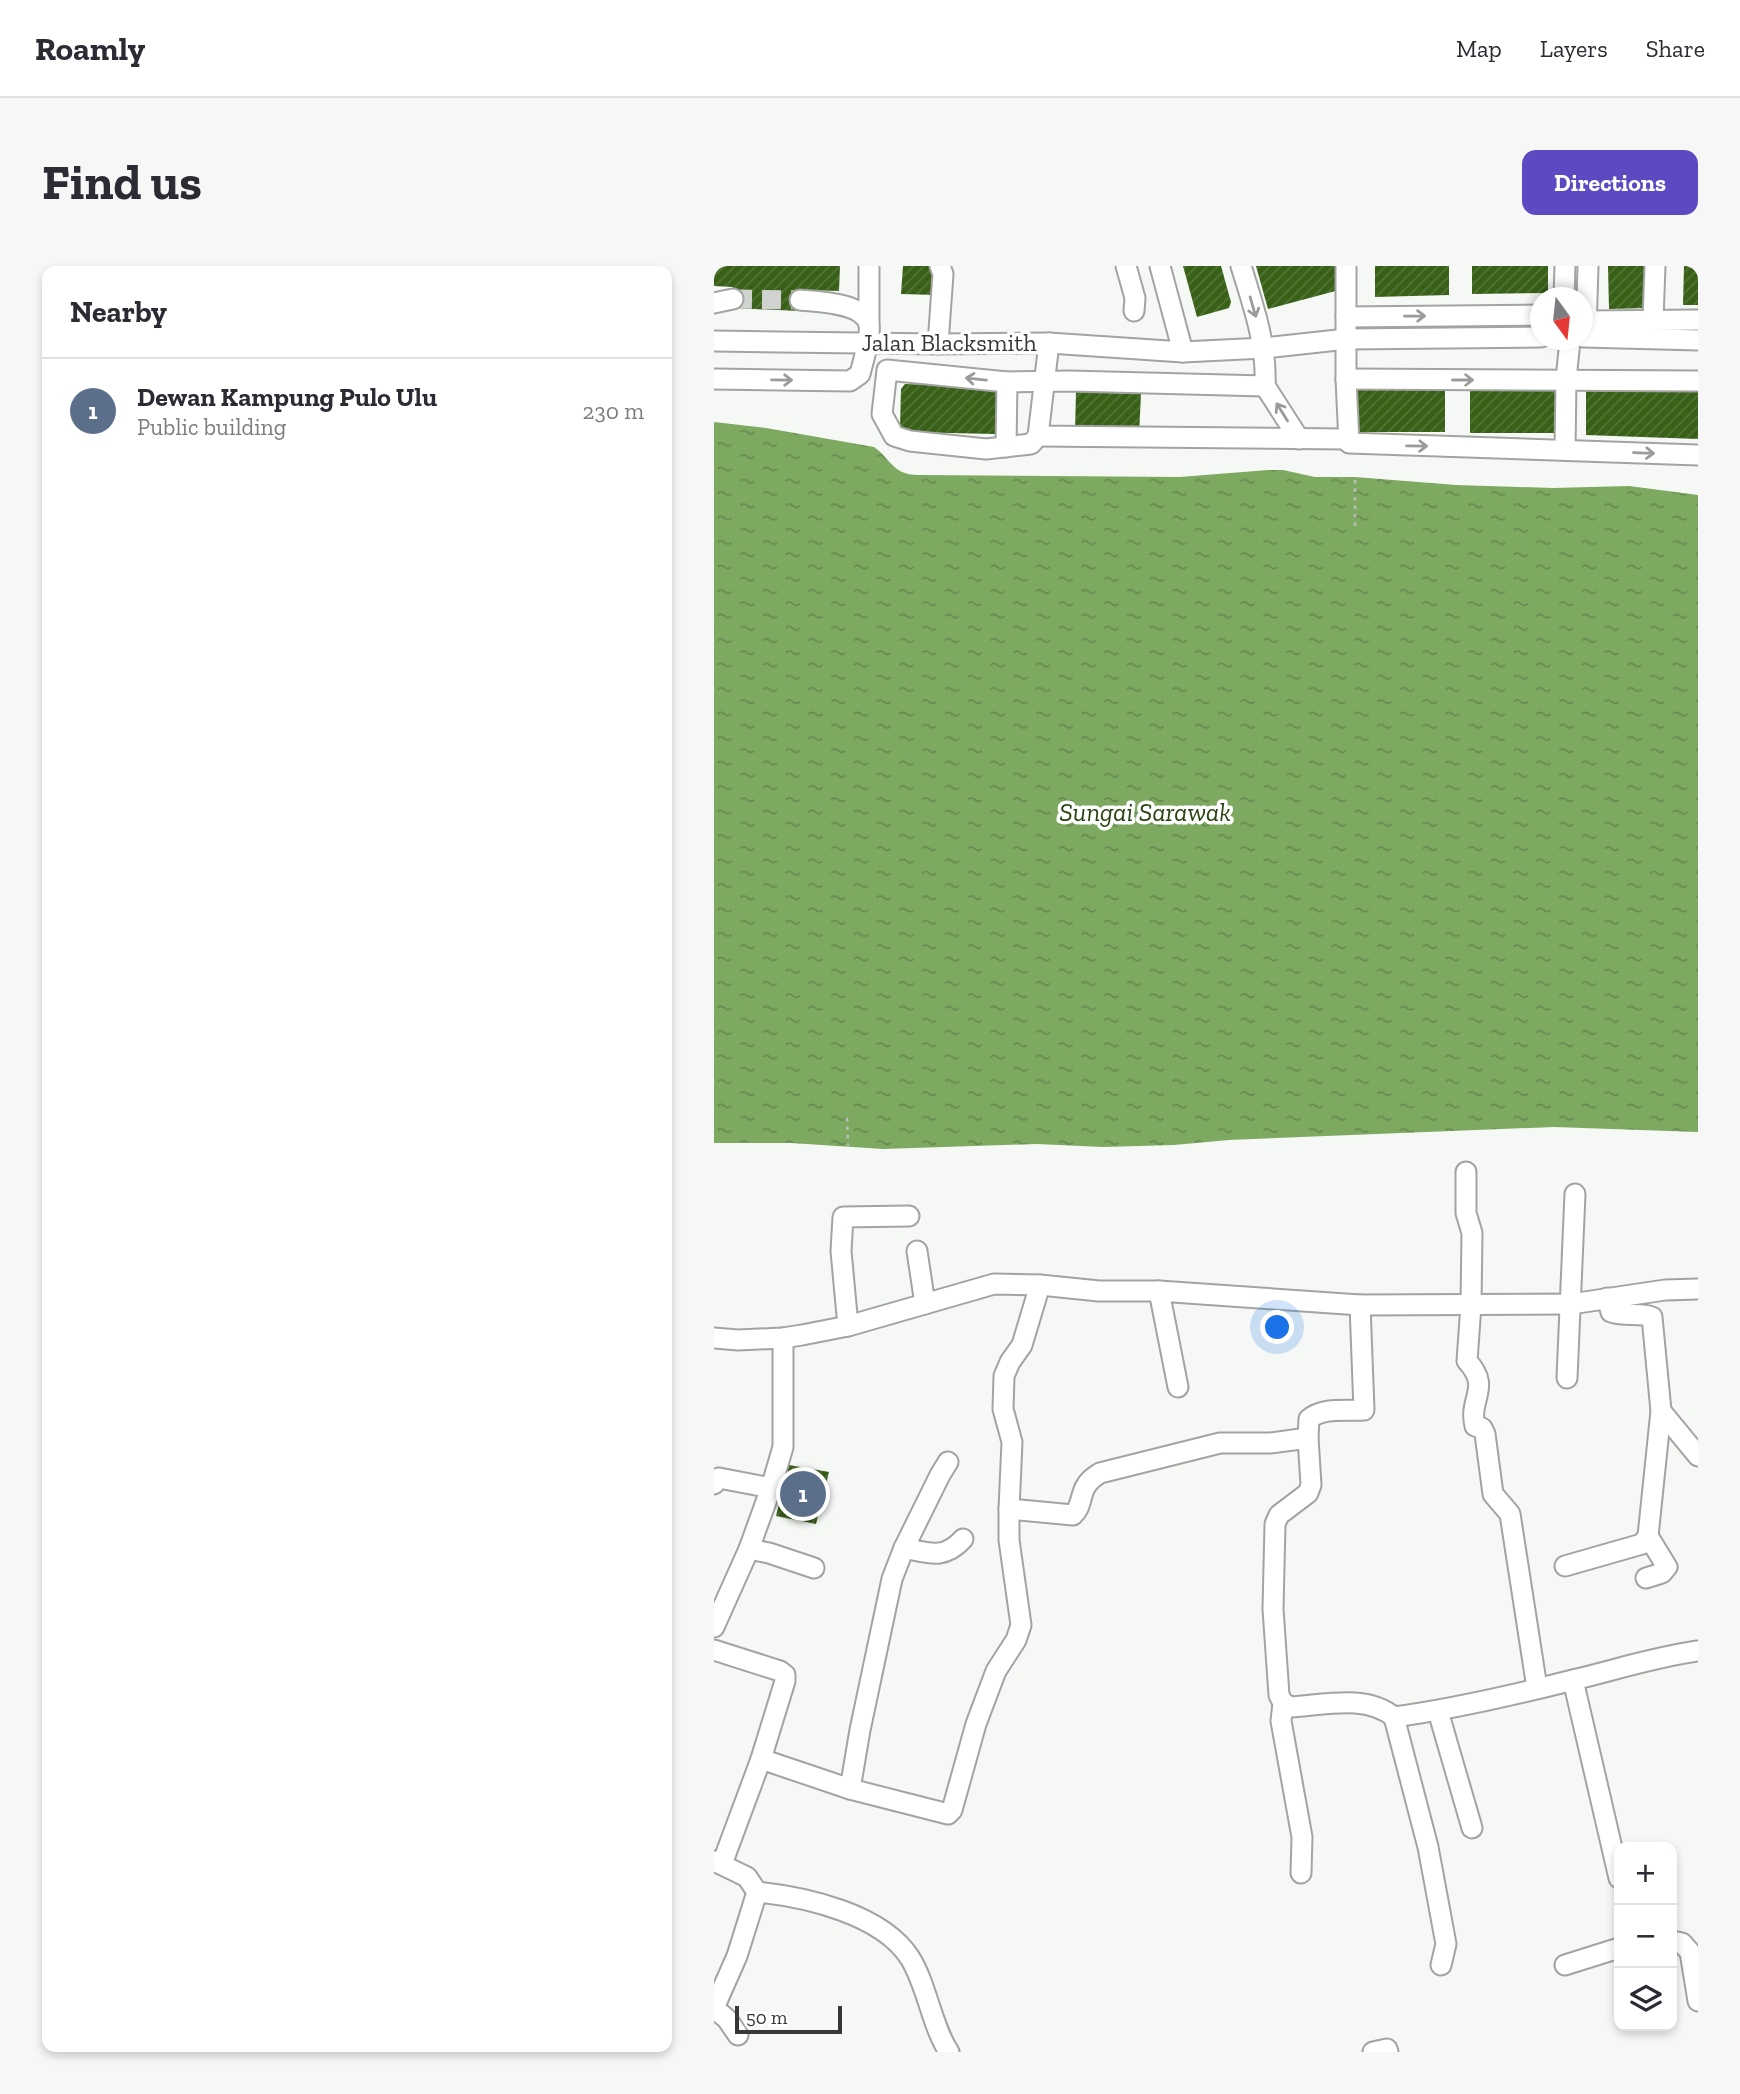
<!DOCTYPE html>
<html lang="en">
<head>
<meta charset="utf-8">
<style>
	:root { --surface:#fff; --page:#f7f7f7; --text:#2b2b33; --muted:#7c7c81; --line:#e1e1e2; --accent:#5b4ac2 }
	body { margin:0; font-family:"Zilla Slab",serif; background:var(--page); color:var(--text) }
	.controls { position:absolute; right:21px; bottom:21px; display:grid; overflow:hidden; border-radius:14px; box-shadow:0 4px 10px #0003 }
	.controls button { width:63px; height:63px; display:grid; place-items:center; padding:0; border:0; border-bottom:2px solid var(--line); background:var(--surface); color:var(--text); font:35px sans-serif }
	.compass { position:absolute; left:816px; top:21px; width:63px; height:63px; border-radius:50%; background:var(--surface); box-shadow:0 4px 10px #0003; rotate:165deg }
	.scale { position:absolute; left:21px; bottom:18px; width:107px; box-sizing:border-box; padding-left:7px; border:4px solid #373836; border-top:0; font-size:19px; line-height:24px; white-space:nowrap; color:#373836; -webkit-text-stroke:5px #fff; paint-order:stroke }
	.you { position:absolute; left:564px; top:1062px; width:24px; height:24px; margin:-18px; border:5px solid #fff; border-radius:50%; background:#1a73e8; box-shadow:0 0 0 10px #1a73e833 }
	.badge { display:grid; place-items:center; width:46px; height:46px; border-radius:50%; background:var(--accent); color:#fff; font-size:23px; font-weight:700 }
	.pin { position:absolute; translate:-50% -50%; border:4px solid #fff; box-shadow:0 2px 7px #0006 }
	.list { margin:0; padding:0; list-style:none }
	h2 { display:flex; justify-content:space-between; align-items:center; height:91px; margin:0; padding:0 28px; font-size:30px }
	h2 small { font-size:23px; font-weight:400; color:var(--muted) }
	.list li { display:grid; grid-template-columns:46px 1fr auto; gap:21px; align-items:center; box-sizing:border-box; height:105px; padding:0 28px; border-top:2px solid var(--line) }
	.list b { display:block; font-size:26px; white-space:nowrap }
	.list p { margin:0; font-size:23px; white-space:nowrap; color:var(--muted) }
	.list em { font-size:23px; font-style:normal; color:var(--muted) }
	.icon { flex:none; width:38px; height:38px; fill:none; stroke:currentColor; stroke-width:2; stroke-linecap:round; stroke-linejoin:round }
	.map { position:relative; flex:none; width:984px; height:1786px; overflow:hidden; border-radius:14px }
	header { display:flex; align-items:center; gap:42px; box-sizing:border-box; height:98px; padding:0 35px; background:var(--surface); border-bottom:2px solid var(--line) }
	header strong { font-size:33px }
	nav { display:flex; gap:38px; margin-inline-start:auto; font-size:24px }
	.intro { display:flex; align-items:center; justify-content:space-between; box-sizing:border-box; height:168px; padding:0 42px }
	h1 { margin:0; font-size:49px }
	.button { padding:18px 32px; border-radius:14px; background:var(--accent); color:#fff; font-size:24px; font-weight:700 }
	main { display:flex; gap:42px; padding:0 42px }
	aside { flex:1; background:var(--surface); border-radius:14px; box-shadow:0 4px 10px #0003 }
	.map>svg:first-child { display:block }
	.water { fill:url(#water-ripples) }
	.building { fill:url(#building-hatch) }
	.lines { fill:none; stroke-linecap:round; stroke-linejoin:round }
	.minor-tunnel { stroke:#d0d2cf; stroke-width:19; stroke-dasharray:19 10; stroke-linecap:butt }
	.minor-casing { stroke:#a2a4a1; stroke-width:23 }
	.path { stroke:#bbbdba; stroke-width:2.5; stroke-dasharray:3.5 5; stroke-linecap:butt }
	.minor { stroke:#fff; stroke-width:19 }
	.oneway { stroke:#9b9c9a }
	.labels { text-anchor:middle; stroke-width:7; stroke-linejoin:round; paint-order:stroke }
	.street-label { font-size:24px; fill:#373836; stroke:#fff }
	.water-label { font-size:26px; font-style:italic; fill:#274410; stroke:#fff }
</style>
</head>
<body>
<header>
<strong>Roamly</strong>
<nav><a>Map</a><a>Layers</a><a>Share</a></nav>
</header>
<div class="intro"><h1>Find us</h1><a class="button">Directions</a></div>
<main>
<aside>
<h2>Nearby<small></small></h2>
<ul class="list">
<li><span class="badge" style="background:#5c6f8a">1</span><div><b>Dewan Kampung Pulo Ulu</b><p>Public building</p></div><em>230 m</em></li>
</ul>
</aside>
<div class="map">
<svg width="984" height="1786" viewBox="0 0 984 1786">
	<defs>
		<pattern id="water-ripples" width="26" height="14" patternUnits="userSpaceOnUse" patternTransform="scale(1.75)"><rect width="26" height="14" fill="#7da960"/><path d="M2 4q2-2 4 0t4 0M15 11q2-2 4 0t4 0" fill="none" stroke="#678b50"/></pattern>
		<pattern id="building-hatch" width="6" height="6" patternUnits="userSpaceOnUse" patternTransform="scale(1.75)"><rect width="6" height="6" fill="#386016"/><path d="M-1 1l2-2M0 6l6-6M5 7l2-2" fill="none" stroke="#547439"/></pattern>
	</defs>
	<rect width="100%" height="100%" fill="#f6f8f5"/>
	<path class="water" d="M0,156l52,6 108,19c11,7 19,23 31,26 5,2 12,2 17,2l258,2 88,-7h15l32,7h40l101,8 97,3 76,-2 69,9v637l-144,-5 -325,13 -55,5 -71,2 -66,-3 -154,5 -92,-6h-77z"/>
	<g class="building">
		<polygon points="0,0 126,0 125,25 87,24 85,45 18,42 19,21 0,20"/>
		<polygon points="189,0 221,0 221,29 187,28"/>
		<polygon points="469,0 507,0 517,36 515,42 483,51"/>
		<polygon points="542,0 623,0 629,23 554,43"/>
		<polygon points="661,0 735,0 735,29 661,31"/>
		<polygon points="758,0 834,0 834,27 758,28"/>
		<polygon points="894,0 933,0 934,42 895,43"/>
		<polygon points="970,0 984,0 984,39 969,39"/>
		<polygon points="191,118 280,121 286,124 285,164 281,168 191,166 186,162 187,123"/>
		<polygon points="731,120 731,166 643,166 643,121"/>
		<polygon points="756,122 842,122 841,167 756,167"/>
		<polygon points="872,123 984,125 984,173 872,169"/>
		<polygon points="362,126 427,128 425,168 361,166"/>
		<polygon points="75,1199 115,1206 102,1258 62,1250"/>
	</g>
	<g class="lines">
		<polyline class="minor-tunnel" points="19,33 86,34"/>
		<g class="minor-casing">
			<g id="minor">
				<polyline points="412,0 421,32 420,45"/>
				<polyline points="446,0 469,86"/>
				<polyline points="632,0 632,113 635,177 984,189"/>
				<polyline points="850,32 851,0"/>
				<polyline points="0,37 19,33"/>
				<polyline points="632,51 827,49"/>
				<polyline points="939,54 941,0"/>
				<polyline points="872,55 984,54"/>
				<polyline points="155,59 155,0"/>
				<polyline points="872,67 874,0"/>
				<polyline points="869,71 984,74"/>
				<polyline points="0,75 224,78 335,77 469,86 550,82 633,73 827,71"/>
				<polyline points="335,77 324,170 633,173"/>
				<polyline points="224,78 229,8 226,0"/>
				<path d="M0,113l136,2 10,-7c3,-13 11,-37 9,-49 -5,-23 -51,-23 -69,-25"/>
				<polyline points="632,113 984,115"/>
				<polyline points="551,120 585,173"/>
				<path d="M324,170l-7,8 -45,5 -76,-8 -16,-5 -12,-22 5,-44 120,12 63,-1 195,5c2,-42 -12,-81 -24,-120"/>
				<polyline points="292,181 293,116"/>
				<polyline points="851,184 852,114 856,74"/>
				<path d="M752,906v41l6,20 -1,72 -4,56c25,27 1,37 8,65l7,2 3,6 8,60 17,20 27,174"/>
				<polyline points="203,985 211,1038"/>
				<path d="M326,1019l-18,60 -12,17 -6,14 -1,33 9,33 -3,67 64,6c9,-8 7,-20 13,-29 3,-6 8,-9 14,-13l120,-30h50l38,-5"/>
				<polyline points="445,1025 464,1121"/>
				<path d="M646,1039l4,105c-18,1 -41,-3 -55,9l-1,19 3,47 -3,8 -29,22 -4,9 -2,85 6,86 4,8 8,4c34,-2 75,-13 103,10 60,-8 120,-22 179,-37 42,-10 82,-23 125,-29"/>
				<polyline points="134,1060 127,985 129,951 195,950"/>
				<polyline points="0,1072 24,1074 69,1072 88,1069 134,1060 280,1018 326,1019 385,1025 445,1025 646,1039 857,1038 951,1024 984,1023"/>
				<polyline points="853,1112 861,928"/>
				<polyline points="947,1145 984,1190"/>
				<polyline points="0,1218 5,1212 57,1222"/>
				<path d="M190,1282c25,5 40,12 59,-9"/>
				<polyline points="35,1283 55,1287 100,1302"/>
				<path d="M851,1300l77,-22 6,-8 13,-125 -9,-94c-12,-5 -27,0 -41,-5l-4,-14"/>
				<polyline points="932,1312 948,1307 953,1301 934,1270"/>
				<polyline points="0,1361 35,1283 57,1222 69,1181 69,1072"/>
				<polyline points="0,1384 66,1405 71,1409 71,1415 47,1493 136,1523 234,1548 238,1544 262,1458 282,1405 302,1374 307,1359 295,1274 295,1243"/>
				<polyline points="859,1414 905,1612"/>
				<polyline points="569,1437 567,1455 588,1571 587,1607"/>
				<polyline points="724,1445 758,1562"/>
				<polyline points="680,1451 714,1581 732,1678 727,1699"/>
				<polyline points="136,1523 146,1464 178,1313 190,1282 226,1209 234,1196"/>
				<path d="M0,1595l33,16 10,15c49,5 125,22 153,66 17,27 22,69 39,94"/>
				<polyline points="8,1598 47,1493"/>
				<polyline points="958,1675 968,1677 976,1686 984,1735"/>
				<polyline points="851,1699 905,1682"/>
				<polyline points="0,1742 23,1690 43,1626"/>
				<polyline points="0,1742 13,1753 24,1769"/>
				<polyline points="659,1786 673,1783 674,1786"/>
			</g>
		</g>
		<g class="path">
			<polyline points="641,260 641,211"/>
			<polyline points="133,852 134,880"/>
		</g>
		<use href="#minor" class="minor"/>
	</g>
	<defs><path id="oneway-shaft" d="M-6 0H5M1.5-3L5.5 0L1.5 3" fill="none" stroke-width="1.6" stroke-linecap="round" stroke-linejoin="round" transform="scale(1.75)"/></defs>
	<g class="oneway">
		<use href="#oneway-shaft" transform="translate(539 41) rotate(74)"/>
		<use href="#oneway-shaft" transform="translate(701 50) rotate(-1)"/>
		<use href="#oneway-shaft" transform="translate(262 113) rotate(-174)"/>
		<use href="#oneway-shaft" transform="translate(68 114) rotate(1)"/>
		<use href="#oneway-shaft" transform="translate(749 114)"/>
		<use href="#oneway-shaft" transform="translate(568 146) rotate(-122)"/>
		<use href="#oneway-shaft" transform="translate(703 180) rotate(1)"/>
		<use href="#oneway-shaft" transform="translate(930 187) rotate(2)"/>
	</g>
	<g class="labels">
		<g class="street-label">
			<text x="235" y="85">Jalan Blacksmith</text>
		</g>
		<g class="water-label">
			<text x="431" y="555">Sungai Sarawak</text>
		</g>
	</g>
</svg>
<div class="controls">
<button>+</button>
<button>−</button>
<button><svg class="icon" aria-label="layers" viewBox="0 0 24 24"><path d="M12 4l9 5-9 5-9-5zM3 14l9 5 9-5"/></svg></button>
</div>
<svg class="compass" viewBox="-18 -18 36 36"><path d="M0-13l5 13h-10z" fill="#e53935"/><path d="M0 13l5-13h-10z" fill="#7c7c81"/></svg>
<div class="scale">50 m</div>
<div class="you"></div>
<div class="pin badge" style="left:89px;top:1228px;background:#5c6f8a">1</div>
</div>
</main>
</body>
</html>
